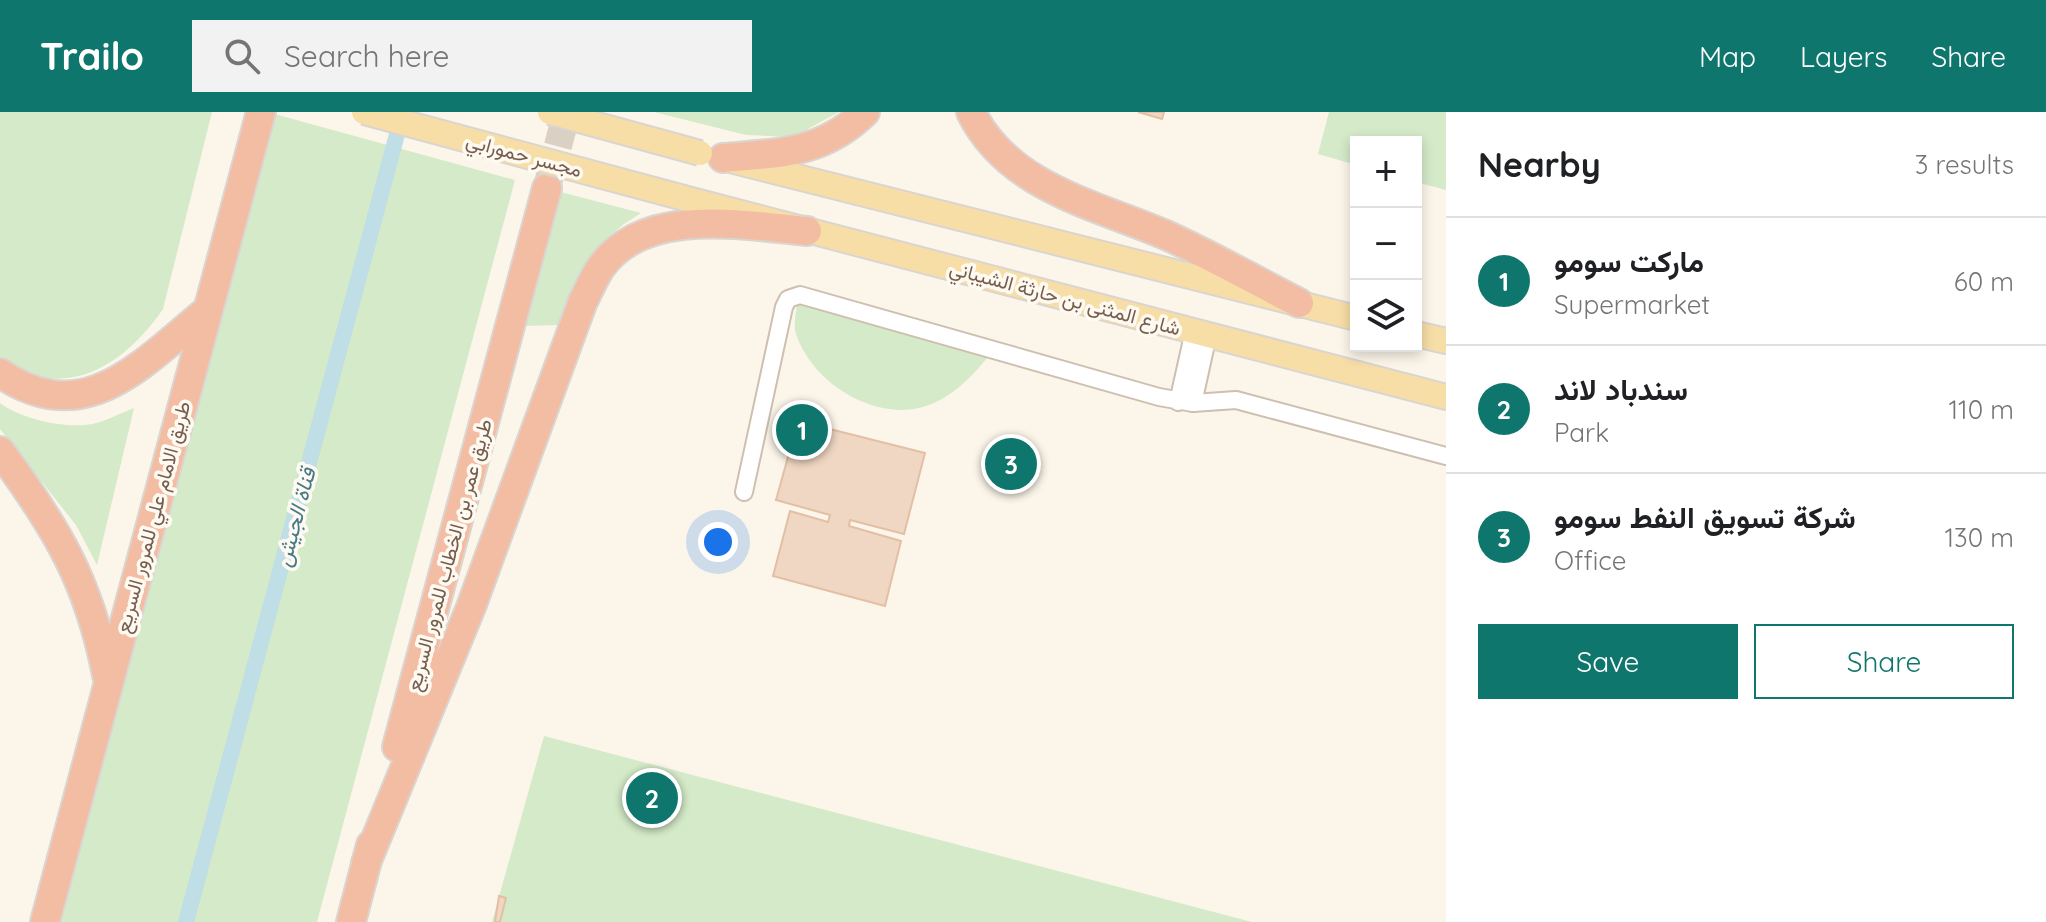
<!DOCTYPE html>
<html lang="en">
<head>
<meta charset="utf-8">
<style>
	:root { --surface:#fff; --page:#f2f2f2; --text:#202124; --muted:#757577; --line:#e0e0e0; --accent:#0f766e }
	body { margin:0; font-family:Quicksand,Vazirmatn,sans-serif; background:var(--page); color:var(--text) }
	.controls { position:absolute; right:24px; top:24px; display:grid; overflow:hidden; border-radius:0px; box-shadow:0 4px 12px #0003 }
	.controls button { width:72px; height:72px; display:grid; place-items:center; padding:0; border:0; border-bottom:2px solid var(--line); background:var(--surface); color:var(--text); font:40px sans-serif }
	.you { position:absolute; left:718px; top:430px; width:28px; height:28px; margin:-20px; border:6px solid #fff; border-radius:50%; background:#1a73e8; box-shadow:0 0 0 12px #1a73e833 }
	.badge { display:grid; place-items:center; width:52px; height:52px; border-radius:50%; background:var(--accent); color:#fff; font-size:26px; font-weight:700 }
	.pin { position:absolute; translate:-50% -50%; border:4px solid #fff; box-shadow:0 2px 8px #0006 }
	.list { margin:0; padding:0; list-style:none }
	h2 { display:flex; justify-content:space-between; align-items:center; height:104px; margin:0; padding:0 32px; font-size:34px }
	h2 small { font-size:26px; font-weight:400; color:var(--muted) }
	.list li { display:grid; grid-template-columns:52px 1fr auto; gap:24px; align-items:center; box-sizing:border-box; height:128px; padding:0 32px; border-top:2px solid var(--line) }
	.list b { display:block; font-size:30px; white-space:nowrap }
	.list p { margin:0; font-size:26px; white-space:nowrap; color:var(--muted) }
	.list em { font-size:26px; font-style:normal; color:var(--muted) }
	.actions { display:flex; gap:16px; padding:24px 32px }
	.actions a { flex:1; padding:18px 0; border:2px solid var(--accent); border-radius:0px; text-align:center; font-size:28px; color:var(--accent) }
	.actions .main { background:var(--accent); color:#fff }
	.icon { flex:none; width:44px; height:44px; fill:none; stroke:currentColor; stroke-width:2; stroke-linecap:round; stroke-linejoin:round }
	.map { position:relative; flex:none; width:1446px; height:810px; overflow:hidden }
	header { display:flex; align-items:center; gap:48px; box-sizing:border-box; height:112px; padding:0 40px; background:var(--accent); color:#fff }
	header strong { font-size:38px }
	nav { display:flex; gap:44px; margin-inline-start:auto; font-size:28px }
	.search { width:560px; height:72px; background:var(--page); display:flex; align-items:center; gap:20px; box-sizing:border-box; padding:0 28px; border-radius:0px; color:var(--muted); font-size:30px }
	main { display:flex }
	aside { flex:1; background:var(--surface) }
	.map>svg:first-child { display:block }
	.green { fill:#d4eac8 }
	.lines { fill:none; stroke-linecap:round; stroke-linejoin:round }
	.canal { stroke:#bfdee5; stroke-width:16 }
	.building { fill:#f0d7c3; stroke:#e3bfa4; stroke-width:2 }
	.highway-tunnel { stroke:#dad0c3; stroke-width:28; stroke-dasharray:28 14; stroke-linecap:butt }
	.street-casing { stroke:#cebfb0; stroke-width:20 }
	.primary-casing { stroke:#dbd5d1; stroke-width:28 }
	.highway-casing { stroke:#dbd5d1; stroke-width:32 }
	.street { stroke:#fff; stroke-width:16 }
	.primary { stroke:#f7dda6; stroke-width:24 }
	.highway { stroke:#f3bda4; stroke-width:28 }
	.primary-bridge-casing { stroke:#dbd5d1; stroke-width:28; stroke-linecap:butt }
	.primary-bridge { stroke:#f7dda6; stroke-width:24 }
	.labels { text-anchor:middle; stroke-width:7; stroke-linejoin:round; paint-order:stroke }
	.street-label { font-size:20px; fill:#765e4e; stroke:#fefaf1 }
	.water-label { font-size:22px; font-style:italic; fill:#477a89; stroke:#fefaf1 }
</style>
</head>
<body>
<header>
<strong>Trailo</strong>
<div class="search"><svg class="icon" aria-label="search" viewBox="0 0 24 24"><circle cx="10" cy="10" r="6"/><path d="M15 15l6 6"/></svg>Search here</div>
<nav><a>Map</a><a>Layers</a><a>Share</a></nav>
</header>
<main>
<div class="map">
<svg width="1446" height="810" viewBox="0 0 1446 810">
	<rect width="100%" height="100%" fill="#fcf6ea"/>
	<g class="green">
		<path d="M0,0h212l-49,197c-30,43 -73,80 -129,67 -12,-3 -25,-4 -34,-13z"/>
		<polygon points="654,0 839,0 793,25 746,23"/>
		<polygon points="1329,0 1446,0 1446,78 1416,70 1416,30 1356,30 1356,53 1318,42"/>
		<polygon points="271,1 515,68 317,810 55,810"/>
		<path d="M553,78l88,23c-54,33 -60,58 -82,112l-34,1z"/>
		<path d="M797,192l193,50c-17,22 -39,45 -67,53 -51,14 -111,-25 -127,-73 -3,-8 0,-21 1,-30z"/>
		<path d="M0,291c21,16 65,26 92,21 14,-3 29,-11 42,-16l-37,157 -21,-40 -76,-96z"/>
		<polygon points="544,624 1252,810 492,810"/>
	</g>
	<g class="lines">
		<polyline class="canal" points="186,810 403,0"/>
	</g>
	<g class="building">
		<polygon points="1138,0 1164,0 1162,7"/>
		<polygon points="798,309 925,341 904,422 850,408 849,414 901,429 885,494 773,464 790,399 828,410 830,403 776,388"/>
		<polygon points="499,784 506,786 500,810 495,810"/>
	</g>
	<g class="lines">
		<polyline class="highway-tunnel" points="547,75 567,0"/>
		<g class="street-casing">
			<g id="street">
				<polyline points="1178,290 1194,219"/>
				<polyline points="1193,291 1208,223"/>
				<polyline points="744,380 784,195 788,187 800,183 1159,285 1193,291 1236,288 1446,344"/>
			</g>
		</g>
		<g class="primary-casing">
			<g id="primary">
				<polyline points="734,49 1356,206"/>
				<polyline points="684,86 1446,285"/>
				<polyline points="1416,222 1446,229"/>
			</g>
		</g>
		<g class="highway-casing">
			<g id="highway">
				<path d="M971,0c37,76 126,93 197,124 44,20 88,45 131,67"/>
				<path d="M723,46c56,-5 99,-4 142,-46"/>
				<path d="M0,261c86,59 143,-11 208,-63"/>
				<path d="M0,339c56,76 89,130 107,224"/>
				<polyline points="397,635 547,76"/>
				<path d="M366,751l105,-256 112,-306c6,-11 11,-24 18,-34 44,-61 142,-42 206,-36"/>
				<polyline points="45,810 261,0"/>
				<polyline points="351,810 371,733"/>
			</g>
		</g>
		<use href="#street" class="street"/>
		<use href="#primary" class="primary"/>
		<use href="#highway" class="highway"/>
		<g class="primary-bridge-casing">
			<g id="primary-bridge">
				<polyline points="364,0 684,86"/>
				<polyline points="550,0 700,41"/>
			</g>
		</g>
		<use href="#primary-bridge" class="primary-bridge"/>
	</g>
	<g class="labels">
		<g class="street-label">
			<text transform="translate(524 43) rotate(15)" y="7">مجسر حمورابي</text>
			<text transform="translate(1065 186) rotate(15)" y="7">شارع المثنى بن حارثة الشيباني</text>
			<text transform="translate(153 405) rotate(-75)" y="7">طريق الامام علي للمرور السريع</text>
			<text transform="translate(449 443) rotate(-75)" y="7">طريق عمر بن الخطاب للمرور السريع</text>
		</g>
		<g class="water-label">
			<text transform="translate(295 405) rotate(-75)" y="8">قناة الجيش</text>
		</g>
	</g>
</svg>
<div class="controls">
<button>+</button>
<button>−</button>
<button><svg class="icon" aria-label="layers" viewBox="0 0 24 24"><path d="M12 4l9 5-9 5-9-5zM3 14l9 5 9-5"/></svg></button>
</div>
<div class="you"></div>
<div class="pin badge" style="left:802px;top:318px">1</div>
<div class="pin badge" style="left:652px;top:686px">2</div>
<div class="pin badge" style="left:1011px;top:352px">3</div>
</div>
<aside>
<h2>Nearby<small>3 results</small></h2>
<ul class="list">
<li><span class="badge">1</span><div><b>ماركت سومو</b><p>Supermarket</p></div><em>60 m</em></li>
<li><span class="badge">2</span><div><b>سندباد لاند</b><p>Park</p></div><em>110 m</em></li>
<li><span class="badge">3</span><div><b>شركة تسويق النفط سومو</b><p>Office</p></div><em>130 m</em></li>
</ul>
<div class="actions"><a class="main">Save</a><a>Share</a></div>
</aside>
</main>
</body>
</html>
